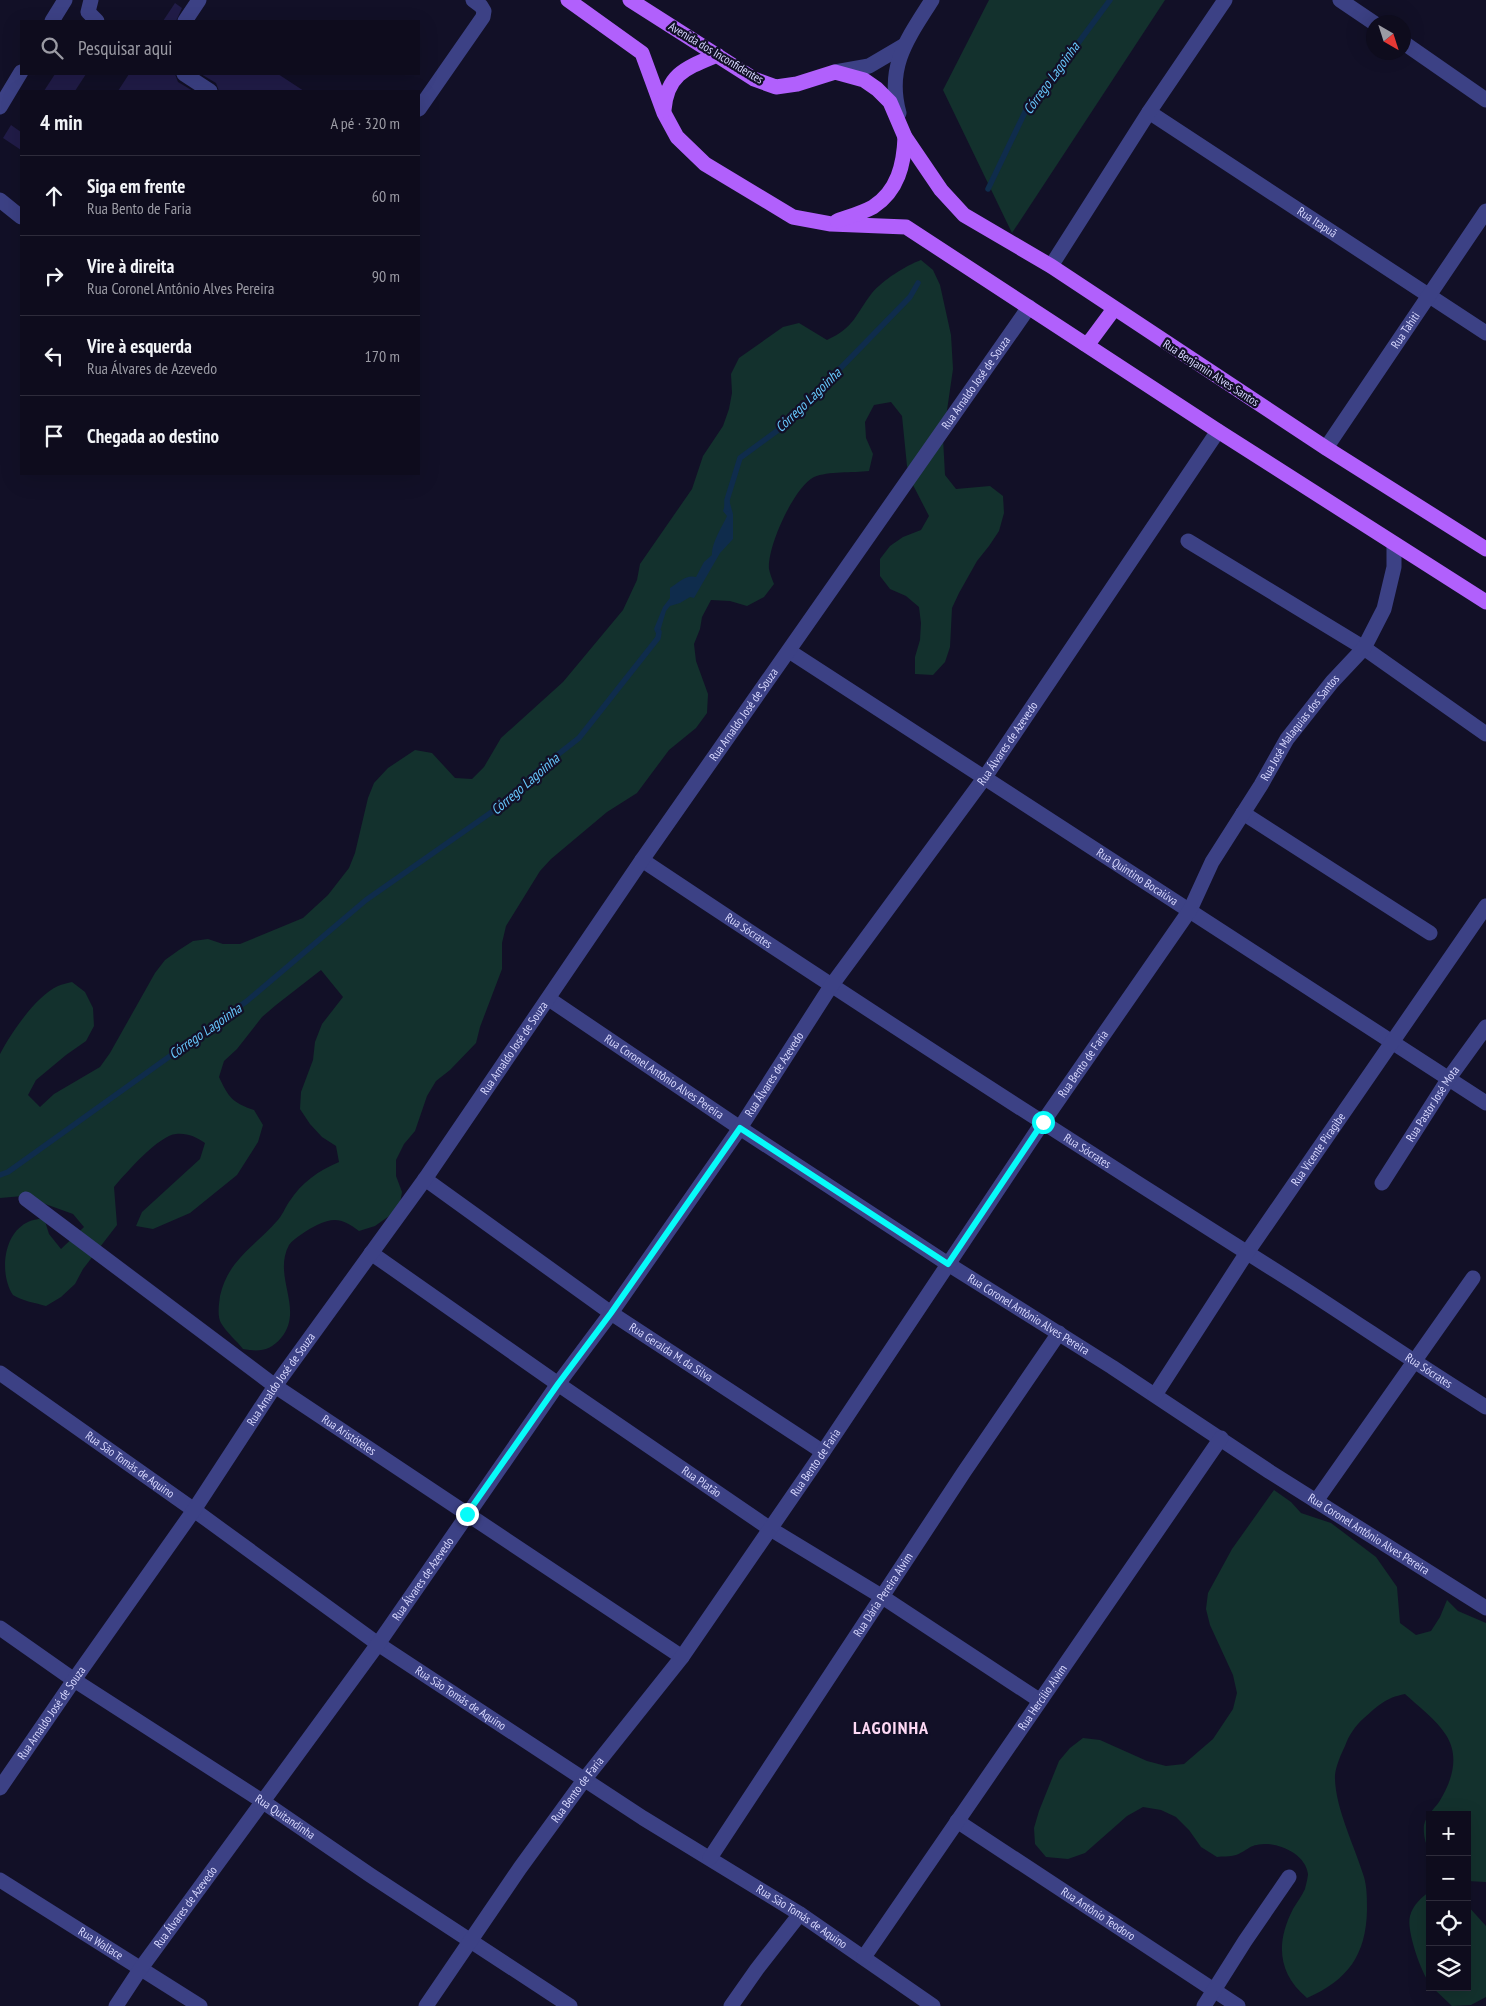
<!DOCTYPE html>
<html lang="pt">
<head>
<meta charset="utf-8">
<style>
	:root { --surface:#0e0c1d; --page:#171526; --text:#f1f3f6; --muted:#9b9ba4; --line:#2e2c3b }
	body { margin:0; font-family:"PT Sans Narrow",sans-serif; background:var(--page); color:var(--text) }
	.controls { position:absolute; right:15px; bottom:15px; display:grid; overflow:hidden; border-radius:0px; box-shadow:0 5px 20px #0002 }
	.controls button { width:45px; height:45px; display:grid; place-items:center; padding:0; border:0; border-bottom:1px solid var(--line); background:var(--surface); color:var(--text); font:25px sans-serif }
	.compass { position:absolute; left:1366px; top:15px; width:45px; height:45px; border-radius:50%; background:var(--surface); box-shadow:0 5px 20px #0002; rotate:141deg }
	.stop { position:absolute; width:15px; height:15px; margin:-11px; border:4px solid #07fbf9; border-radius:50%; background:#fff }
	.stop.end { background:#07fbf9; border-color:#fff; box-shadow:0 1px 5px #0008 }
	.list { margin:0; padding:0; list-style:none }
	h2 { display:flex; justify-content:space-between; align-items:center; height:65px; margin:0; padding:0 20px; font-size:21px }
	h2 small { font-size:16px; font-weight:400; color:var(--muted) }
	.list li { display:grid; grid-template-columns:32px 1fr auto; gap:15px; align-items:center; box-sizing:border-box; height:80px; padding:0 20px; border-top:1px solid var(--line) }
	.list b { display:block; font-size:19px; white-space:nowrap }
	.list p { margin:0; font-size:16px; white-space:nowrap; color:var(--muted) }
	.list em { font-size:16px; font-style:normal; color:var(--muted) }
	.icon { flex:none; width:28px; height:28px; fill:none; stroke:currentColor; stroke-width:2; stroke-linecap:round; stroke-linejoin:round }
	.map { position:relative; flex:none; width:1486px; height:2006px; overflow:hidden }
	.search { position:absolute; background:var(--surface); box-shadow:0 5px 20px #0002; left:20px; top:20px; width:400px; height:55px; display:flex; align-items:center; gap:12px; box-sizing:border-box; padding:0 18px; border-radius:0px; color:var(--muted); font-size:19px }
	.panel { position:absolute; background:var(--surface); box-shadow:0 5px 20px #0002; left:20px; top:90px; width:400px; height:385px; border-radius:0px }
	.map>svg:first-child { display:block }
	.green { fill:#13312d }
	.water { fill:#0f2c4c }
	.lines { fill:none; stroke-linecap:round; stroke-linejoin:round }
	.stream { stroke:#0f2c4c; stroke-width:5.5 }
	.building { fill:#211c48 }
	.minor { stroke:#3c4185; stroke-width:15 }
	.major { stroke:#b160fc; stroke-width:15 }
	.route { stroke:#07fbf9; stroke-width:6 }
	.labels { text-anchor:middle; stroke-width:4.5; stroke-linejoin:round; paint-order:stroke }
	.street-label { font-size:12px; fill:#d7d7fe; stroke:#121027 }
	.water-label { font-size:14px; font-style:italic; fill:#67c7fc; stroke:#121027 }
	.district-label { font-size:18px; font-weight:bold; letter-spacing:1px; fill:#fed9f5; stroke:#121027 }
</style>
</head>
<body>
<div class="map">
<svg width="1486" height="2006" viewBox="0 0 1486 2006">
	<rect width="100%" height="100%" fill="#121027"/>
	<g class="green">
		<polygon points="989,0 1165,0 1012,233 943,90"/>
		<path d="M921,260l12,10 7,15 11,50 2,34 -10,69 2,37 11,14 34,-3 13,10 1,17 -5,18 -10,15 -12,15 -18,32 -7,15 -2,39 -5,15 -12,13 -18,-1v-17l5,-17 1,-17 -2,-16 -13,-11 -16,-7 -10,-13v-17l10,-13 13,-9 18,-7 8,-14 -16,-31 -6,-19 -5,-50 -11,-14 -17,3 -9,17 1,16 7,16 -4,17c-16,2 -41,0 -55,6 -20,10 -47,70 -45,92 1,5 3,10 5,15l-10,13 -17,9 -17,-5 -19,-1 -9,17 -2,12 -6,15 2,17 12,33 -1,19 -11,15 -27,22 -32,43 -30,19 -56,47 -11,12 -34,55 -4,17v26l-22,58 -4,16 -26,27 -14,11 -9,15 -12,35 -11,13 -8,16v16l6,16 -3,17 -24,17 -16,5c-15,-11 -23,-15 -42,-6 -8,4 -23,13 -28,20 -17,32 16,64 -8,93 -11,13 -22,14 -38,11 -6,-8 -17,-17 -22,-26 -4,-7 -2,-19 -1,-27 8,-36 34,-49 57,-75 5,-5 8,-13 12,-19 13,-20 29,-31 50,-40l-3,-16 -14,-9 -12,-13 -10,-15 1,-17 12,-32 2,-18 7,-18 21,-27 -22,-27 -45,35 -14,12 -25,32 -13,12 -5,16c9,20 14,26 35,33l9,15 -5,17 -21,33 -47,38 -37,16 -17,-3 6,-14 58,-53 5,-16c-9,-6 -17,-10 -29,-9 -17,1 -51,40 -62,53l3,38 -34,44 -8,15 -14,13 -15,9c-10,-3 -24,-5 -33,-11 -13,-19 -11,-59 13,-72 5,-3 13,-4 18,-5l5,16 12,15 23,-22 -11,-13 -50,-18 -23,2v-144c11,-21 36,-58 58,-68 4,-2 10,-3 14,-4l13,10 8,16 1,18 -8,15 -20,14 -30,25 -8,15 12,12 14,-13 46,-27 10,-14 45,-80 10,-13 14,-10 14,-9 15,-2 15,5h17l63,-26 25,-23 21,-27 6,-15 13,-55 6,-15 14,-15 27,-18 17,3 23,25 17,1 12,-12 17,-29 62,-56 60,-72 14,-30 3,-16 52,-75 11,-33 20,-30 6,-17 3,-16 -1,-19 8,-16 44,-31 16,-4 28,17c28,-13 28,-25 45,-47 11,-13 33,-27 49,-33z"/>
		<path d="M1274,1490l17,12 10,11 30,10 45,34 21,30 3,36 16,12 15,-4 9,-14 7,-17 11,11 28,12v259l-19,-1v-66h-37v39c-4,-10 -7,-18 -6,-29 2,-9 10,-16 15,-23 13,-21 21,-45 7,-67 -10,-16 -27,-28 -41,-41 -20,4 -26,11 -41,24 -9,8 -15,17 -19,28 -4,8 -9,20 -10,29 -1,31 20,72 29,102 3,10 3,23 3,33 -1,45 -19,70 -60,88 -30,-25 -31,-56 -14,-89 4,-7 9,-13 12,-20 1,-4 3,-12 3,-15 -2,-18 -24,-29 -40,-30 -20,0 -17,5 -32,11 -6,2 -14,1 -19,2l-16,-10 -12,-17 -13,-13 -15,-7 -18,-3 -16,9 -42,37 -17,6 -22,-2 -11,-13 -1,-16 5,-17 20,-50 11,-13 13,-10 17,2 47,21 19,5 18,-2 29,-25 20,-30 4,-16 -4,-18 -23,-50 -4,-16 2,-16 24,-44z"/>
		<path d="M1430,1891v93c-9,-12 -24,-54 -20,-68 3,-11 11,-18 20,-25z"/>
		<polygon points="1467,1905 1486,1926 1486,1997 1471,2005 1452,2006 1432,1987 1467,1987"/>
	</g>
	<path class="water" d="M728,496l5,18v25l-13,14 -26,45 -4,-1 -10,6 -10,3 -4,5 -8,27 -4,-9 9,-22 7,-9v-10c8,-5 16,-14 26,-11l8,-15 8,-7c-1,-11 10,-28 15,-39l-4,-5z"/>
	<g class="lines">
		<g class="stream">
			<polyline points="988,189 1027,108 1056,73 1110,0"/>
			<polyline points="727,509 727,500 740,458 785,425 910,297 918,283"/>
			<polyline points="0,1175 8,1172 247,1001 366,900 496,809 542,767 579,738 658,638 659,632"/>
		</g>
	</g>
	<g class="building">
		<polygon points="175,3 182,8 176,21 163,21"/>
		<polygon points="55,74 86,74 75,91 44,91"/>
		<polygon points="129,74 175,74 178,82 193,91 118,91"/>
		<polygon points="201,74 278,74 304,91 219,91 216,83"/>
		<polygon points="11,125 21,132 21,150 3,138"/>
	</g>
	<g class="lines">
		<g class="minor">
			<polyline points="91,0 88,12 97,21"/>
			<polyline points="1340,0 1374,23"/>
			<polyline points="52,21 65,0"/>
			<polyline points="185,21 199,0"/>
			<polyline points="1404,43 1486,100"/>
			<polyline points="835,72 869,66 903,46"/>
			<polyline points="184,74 210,91"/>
			<polyline points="0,107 21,72"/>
			<polyline points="419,109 483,17 484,11 481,6 473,0"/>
			<path id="s1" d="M1149,112l337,221"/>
			<path d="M899,113c-13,-47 9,-75 33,-113"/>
			<polyline points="0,200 21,217"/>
			<polyline points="1051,266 1149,112 1225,0"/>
			<path id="s2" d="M1326,448l160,-237"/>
			<polyline points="1188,541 1364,648 1486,734"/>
			<path id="s3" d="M789,651l697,452"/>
			<polyline points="1243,813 1430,933"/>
			<path id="s4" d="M642,860c216,144 434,285 653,423 64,41 126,84 191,124"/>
			<path id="s5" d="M549,999l191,129 208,136 164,103 158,105 216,136"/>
			<path id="s6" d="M425,1179l186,134 212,139"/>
			<path id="s7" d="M1382,1183l67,-105 37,-51"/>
			<path id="s8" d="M26,1199l249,187 407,271"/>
			<path id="s9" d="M371,1253l187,131 211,144 112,68 158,104"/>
			<path id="s10" d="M0,1373l194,137 184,134 265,174 157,96 133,92"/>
			<path id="s11" d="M1155,1395l91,-141 240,-348"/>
			<polyline points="1316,1501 1473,1278"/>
			<path id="s12" d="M0,1628l74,52 188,121 108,74 200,131"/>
			<path id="s13" d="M0,1788l74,-108 120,-170 81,-124 150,-207 217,-319 387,-553"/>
			<path id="s14" d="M957,1821l281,185"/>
			<path id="s15" d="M710,1858l254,-386 95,-139"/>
			<path id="s16" d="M0,1880l200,126"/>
			<path id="s17" d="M864,1957l357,-519"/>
			<path id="s18" d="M116,2006l25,-38 237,-324 180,-260 53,-71 129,-185 91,-142 154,-209 233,-346"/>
			<path id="s19" d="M426,2006l94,-138 64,-88 98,-123 141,-205 220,-330 147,-212 22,-48 49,-77 26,-46 45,-57 32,-34 20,-39 10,-42v-23"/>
			<polyline points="731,2006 757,1969 800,1914"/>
			<polyline points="1204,2006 1245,1941 1289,1877"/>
		</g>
		<g class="major">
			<polyline points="568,0 642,53 664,113 677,137 705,164 793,217 831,224 906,227 1218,431 1486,602"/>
			<polyline points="630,0 754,79 776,87 797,84 835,72 864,80 877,89 890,102 905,137 941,190 964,215 1051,266 1326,448 1486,549"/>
			<path d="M664,110c3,-36 22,-42 53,-55"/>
			<path d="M837,221c11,-4 25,-8 36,-14 25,-16 31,-43 32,-70"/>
			<polyline points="1085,344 1091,340 1114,309"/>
		</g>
	</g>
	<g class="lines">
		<polyline class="route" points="467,1514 558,1384 611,1313 740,1128 948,1264 1043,1122"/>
	</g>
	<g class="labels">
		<g class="street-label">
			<text transform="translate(716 53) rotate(31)" y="4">Avenida dos Inconfidentes</text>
			<text dy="4" stroke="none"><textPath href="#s1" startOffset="201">Rua Itapuã</textPath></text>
			<text dy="4" stroke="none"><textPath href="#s2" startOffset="142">Rua Tahiti</textPath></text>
			<text transform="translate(1211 373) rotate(33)" y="4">Rua Benjamin Alves Santos</text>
			<text dy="4" stroke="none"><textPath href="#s13" startOffset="1711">Rua Arnaldo José de Souza</textPath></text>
			<text dy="4" stroke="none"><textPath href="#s13" startOffset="1306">Rua Arnaldo José de Souza</textPath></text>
			<text dy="4" stroke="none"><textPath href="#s19" startOffset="1550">Rua José Malaquias dos Santos</textPath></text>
			<text dy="4" stroke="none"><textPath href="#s18" startOffset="1546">Rua Álvares de Azevedo</textPath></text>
			<text dy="4" stroke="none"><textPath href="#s3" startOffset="415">Rua Quintino Bocaiúva</textPath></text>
			<text dy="4" stroke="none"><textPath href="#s4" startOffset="128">Rua Sócrates</textPath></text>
			<text dy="4" stroke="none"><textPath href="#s13" startOffset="901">Rua Arnaldo José de Souza</textPath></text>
			<text dy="4" stroke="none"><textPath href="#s19" startOffset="1149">Rua Bento de Faria</textPath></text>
			<text dy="4" stroke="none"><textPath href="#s18" startOffset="1141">Rua Álvares de Azevedo</textPath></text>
			<text dy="4" stroke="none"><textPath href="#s5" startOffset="139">Rua Coronel Antônio Alves Pereira</textPath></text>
			<text dy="4" stroke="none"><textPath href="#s7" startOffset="94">Rua Pastor José Mota</textPath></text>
			<text dy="4" stroke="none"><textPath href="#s11" startOffset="295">Rua Vicente Piragibe</textPath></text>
			<text dy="4" stroke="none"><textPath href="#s4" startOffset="532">Rua Sócrates</textPath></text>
			<text dy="4" stroke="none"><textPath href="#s5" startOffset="574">Rua Coronel Antônio Alves Pereira</textPath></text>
			<text dy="4" stroke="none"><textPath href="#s6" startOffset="301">Rua Geralda M. da Silva</textPath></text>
			<text dy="4" stroke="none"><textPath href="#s4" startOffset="938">Rua Sócrates</textPath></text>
			<text dy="4" stroke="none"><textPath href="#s13" startOffset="496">Rua Arnaldo José de Souza</textPath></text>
			<text dy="4" stroke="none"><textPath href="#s8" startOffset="400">Rua Aristóteles</textPath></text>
			<text dy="4" stroke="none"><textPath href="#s19" startOffset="669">Rua Bento de Faria</textPath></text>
			<text dy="4" stroke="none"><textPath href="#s10" startOffset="159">Rua São Tomás de Aquino</textPath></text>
			<text dy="4" stroke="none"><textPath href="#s9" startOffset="402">Rua Platão</textPath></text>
			<text dy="4" stroke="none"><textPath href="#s5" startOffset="979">Rua Coronel Antônio Alves Pereira</textPath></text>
			<text dy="4" stroke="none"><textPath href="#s18" startOffset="526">Rua Álvares de Azevedo</textPath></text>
			<text dy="4" stroke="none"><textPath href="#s15" startOffset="315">Rua Dária Pereira Alvim</textPath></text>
			<text dy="4" stroke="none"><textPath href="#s17" startOffset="315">Rua Hercílio Alvim</textPath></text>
			<text dy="4" stroke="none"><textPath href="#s10" startOffset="564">Rua São Tomás de Aquino</textPath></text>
			<text dy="4" stroke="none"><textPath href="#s13" startOffset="91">Rua Arnaldo José de Souza</textPath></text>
			<text dy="4" stroke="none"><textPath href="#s19" startOffset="264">Rua Bento de Faria</textPath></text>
			<text dy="4" stroke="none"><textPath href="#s12" startOffset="342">Rua Quitandinha</textPath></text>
			<text dy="4" stroke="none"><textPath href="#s18" startOffset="121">Rua Álvares de Azevedo</textPath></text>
			<text dy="4" stroke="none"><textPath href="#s14" startOffset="169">Rua Antônio Teodoro</textPath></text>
			<text dy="4" stroke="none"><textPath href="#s10" startOffset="969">Rua São Tomás de Aquino</textPath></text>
			<text dy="4" stroke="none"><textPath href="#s16" startOffset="119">Rua Wallace</textPath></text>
		</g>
		<g class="water-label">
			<text transform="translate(1051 78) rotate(-54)" y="5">Córrego Lagoinha</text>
			<text transform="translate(808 400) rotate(-44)" y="5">Córrego Lagoinha</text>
			<text transform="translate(525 784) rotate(-41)" y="5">Córrego Lagoinha</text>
			<text transform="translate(205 1031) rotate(-35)" y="5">Córrego Lagoinha</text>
		</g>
		<g class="district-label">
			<text x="891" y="1734">LAGOINHA</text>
		</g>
	</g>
</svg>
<div class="controls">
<button>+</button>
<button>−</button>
<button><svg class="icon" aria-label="locate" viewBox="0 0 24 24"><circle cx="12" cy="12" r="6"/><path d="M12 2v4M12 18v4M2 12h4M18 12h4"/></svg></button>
<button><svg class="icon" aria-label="layers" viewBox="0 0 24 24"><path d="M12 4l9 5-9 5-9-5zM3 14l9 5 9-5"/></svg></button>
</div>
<svg class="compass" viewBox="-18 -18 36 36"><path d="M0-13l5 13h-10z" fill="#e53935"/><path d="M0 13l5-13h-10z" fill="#9b9ba4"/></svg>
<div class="stop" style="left:1043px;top:1122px"></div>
<div class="stop end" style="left:467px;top:1514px"></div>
<div class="search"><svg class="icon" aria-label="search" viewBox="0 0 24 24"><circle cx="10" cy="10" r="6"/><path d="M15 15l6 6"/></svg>Pesquisar aqui</div>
<section class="panel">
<h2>4 min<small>A pé · 320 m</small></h2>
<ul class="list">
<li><svg class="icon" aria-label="ahead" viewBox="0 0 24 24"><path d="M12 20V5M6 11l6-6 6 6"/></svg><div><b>Siga em frente</b><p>Rua Bento de Faria</p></div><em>60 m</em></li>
<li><svg class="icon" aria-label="right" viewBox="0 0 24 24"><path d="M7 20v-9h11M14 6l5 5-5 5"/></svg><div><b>Vire à direita</b><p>Rua Coronel Antônio Alves Pereira</p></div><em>90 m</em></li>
<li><svg class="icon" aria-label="left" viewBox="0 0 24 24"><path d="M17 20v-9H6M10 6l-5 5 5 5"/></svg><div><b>Vire à esquerda</b><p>Rua Álvares de Azevedo</p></div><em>170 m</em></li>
<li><svg class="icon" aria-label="arrive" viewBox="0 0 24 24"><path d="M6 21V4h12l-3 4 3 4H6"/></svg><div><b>Chegada ao destino</b></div></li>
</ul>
</section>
</div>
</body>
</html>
